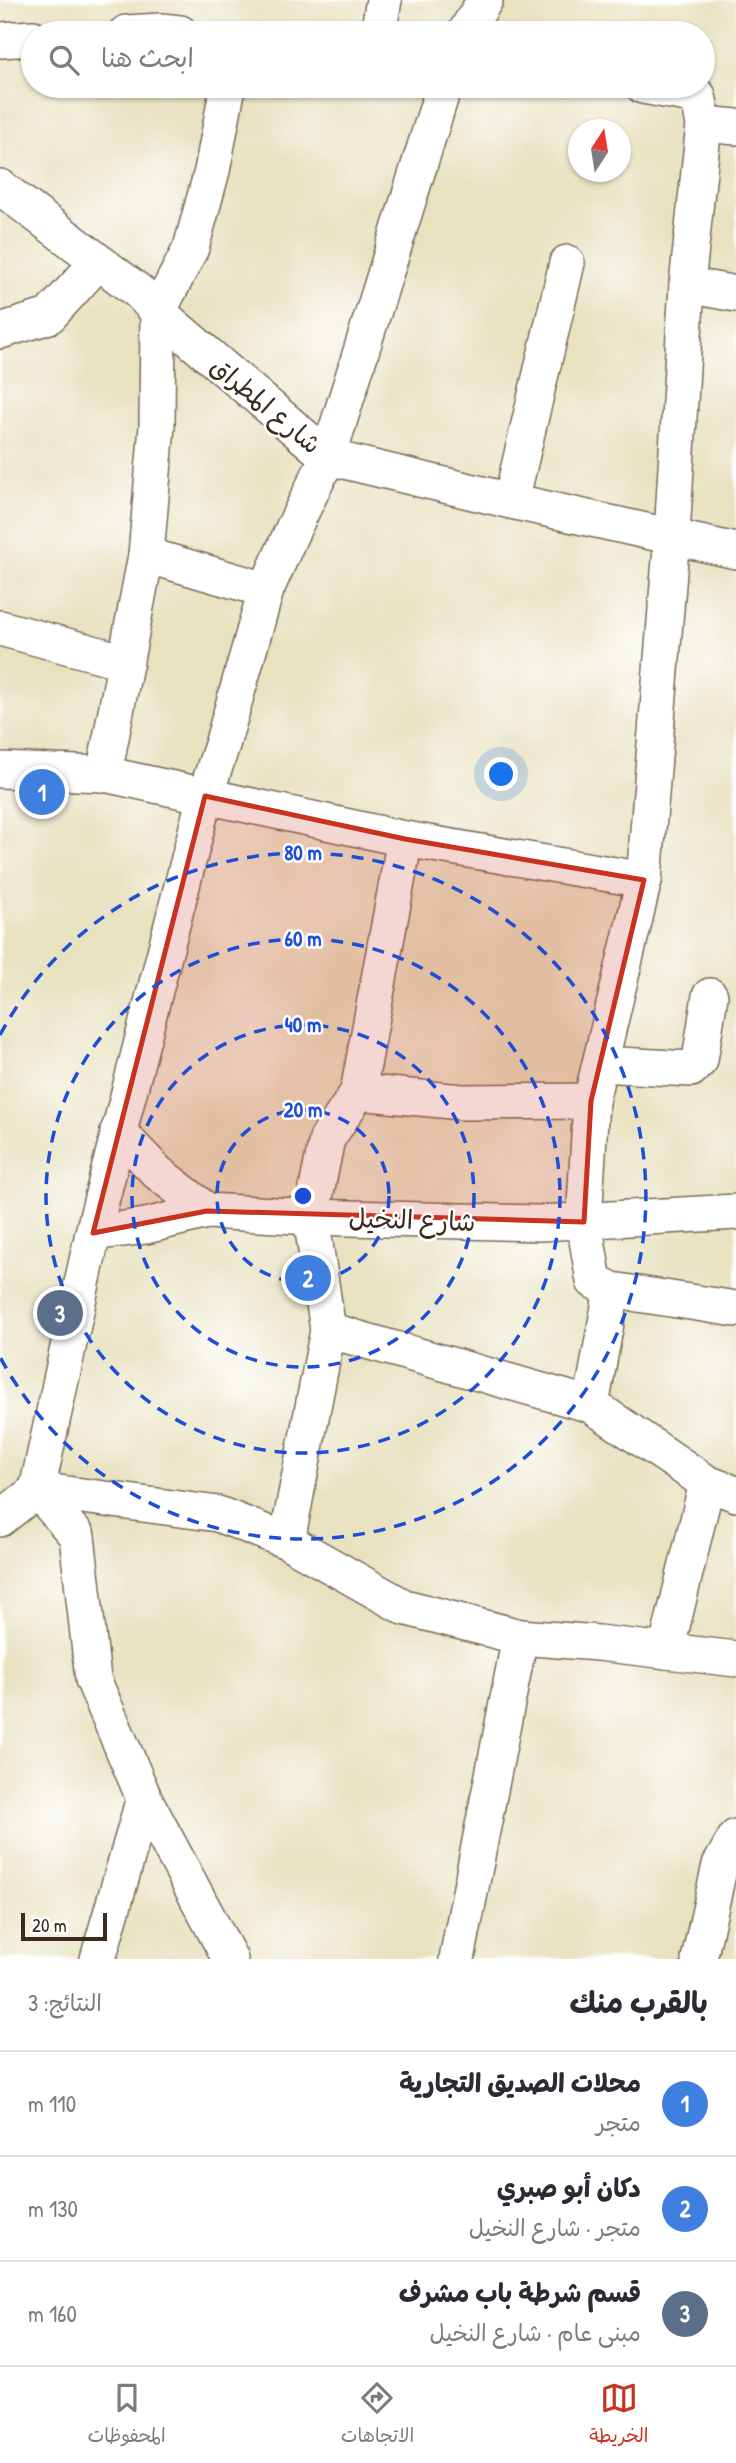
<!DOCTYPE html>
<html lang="ar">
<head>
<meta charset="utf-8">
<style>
	:root { --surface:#fff; --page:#f2f2f3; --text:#2b2b33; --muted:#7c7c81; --line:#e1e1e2; --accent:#c8321e }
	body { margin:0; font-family:"Patrick Hand","Playpen Sans Arabic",sans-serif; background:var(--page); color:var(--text); direction:rtl }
	.compass { position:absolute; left:568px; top:119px; width:63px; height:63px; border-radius:50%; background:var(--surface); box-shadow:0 2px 5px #0004; rotate:12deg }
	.scale { position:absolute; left:21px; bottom:18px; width:86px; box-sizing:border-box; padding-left:7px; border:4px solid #3b2a1e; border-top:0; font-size:19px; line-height:24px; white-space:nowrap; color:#3b2a1e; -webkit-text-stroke:5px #fff; paint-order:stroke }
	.you { position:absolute; left:502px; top:775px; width:24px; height:24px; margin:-18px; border:5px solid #fff; border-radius:50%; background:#1a73e8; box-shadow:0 0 0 10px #1a73e833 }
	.badge { display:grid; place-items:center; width:46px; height:46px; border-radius:50%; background:var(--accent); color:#fff; font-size:23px; font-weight:700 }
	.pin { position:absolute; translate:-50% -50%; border:4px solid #fff; box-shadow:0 2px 7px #0006 }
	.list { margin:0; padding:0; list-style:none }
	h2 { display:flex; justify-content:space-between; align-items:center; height:91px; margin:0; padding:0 28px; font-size:30px }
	h2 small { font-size:23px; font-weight:400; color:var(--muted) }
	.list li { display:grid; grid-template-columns:46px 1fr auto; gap:21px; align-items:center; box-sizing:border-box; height:105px; padding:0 28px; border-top:2px solid var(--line) }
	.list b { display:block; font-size:26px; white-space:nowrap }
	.list p { margin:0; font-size:23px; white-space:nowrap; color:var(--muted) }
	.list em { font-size:23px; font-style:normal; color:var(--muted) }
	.icon { flex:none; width:38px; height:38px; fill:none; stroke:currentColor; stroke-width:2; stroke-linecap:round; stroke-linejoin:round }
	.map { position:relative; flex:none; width:736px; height:1959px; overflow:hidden; direction:ltr }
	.search { position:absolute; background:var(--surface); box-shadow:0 2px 5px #0004; left:21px; right:21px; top:21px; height:77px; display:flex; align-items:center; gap:18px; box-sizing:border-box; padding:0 24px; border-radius:38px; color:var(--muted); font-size:26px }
	.sheet { height:406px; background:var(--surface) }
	nav { display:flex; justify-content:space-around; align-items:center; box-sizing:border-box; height:98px; border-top:2px solid var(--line); background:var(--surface); font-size:19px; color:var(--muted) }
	nav a { display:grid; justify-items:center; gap:4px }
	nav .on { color:var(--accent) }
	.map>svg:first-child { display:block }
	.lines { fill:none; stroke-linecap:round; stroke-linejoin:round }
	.minor-casing { stroke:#786a57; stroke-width:38 }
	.minor { stroke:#fff; stroke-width:35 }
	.marked { fill:#c8321e; fill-opacity:0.2; stroke:#c8321e; stroke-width:5; stroke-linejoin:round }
	.ring { fill:none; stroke:#1d4ed8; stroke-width:3.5; stroke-dasharray:12 9 }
	.labels { text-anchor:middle; stroke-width:5; stroke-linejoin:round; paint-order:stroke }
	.street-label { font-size:26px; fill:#3b2a1e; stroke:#fff }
	.centre { fill:#1d4ed8; stroke:#fff; stroke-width:3.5 }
	.ring-label { font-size:21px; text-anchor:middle; font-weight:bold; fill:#1d4ed8; stroke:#fff; stroke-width:5; stroke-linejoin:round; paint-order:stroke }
</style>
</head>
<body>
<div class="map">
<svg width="736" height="1959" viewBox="0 0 736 1959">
	<rect width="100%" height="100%" fill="#fff"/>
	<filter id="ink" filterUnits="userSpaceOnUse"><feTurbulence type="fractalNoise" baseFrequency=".0143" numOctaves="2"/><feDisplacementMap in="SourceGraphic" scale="14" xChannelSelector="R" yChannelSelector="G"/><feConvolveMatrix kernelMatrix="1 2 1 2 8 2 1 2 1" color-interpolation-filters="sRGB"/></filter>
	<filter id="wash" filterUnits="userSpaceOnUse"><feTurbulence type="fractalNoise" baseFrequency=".00686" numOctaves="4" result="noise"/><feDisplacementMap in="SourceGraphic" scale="28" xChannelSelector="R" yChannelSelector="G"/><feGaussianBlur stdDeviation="1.57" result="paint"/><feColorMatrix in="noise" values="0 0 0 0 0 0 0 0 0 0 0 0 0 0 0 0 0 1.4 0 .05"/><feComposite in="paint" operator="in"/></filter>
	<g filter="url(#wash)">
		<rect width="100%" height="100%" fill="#e8e2c1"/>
	</g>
	<g filter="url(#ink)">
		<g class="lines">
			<g class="minor-casing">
				<g id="minor">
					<polyline points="126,33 161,31 180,33"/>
					<polyline points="378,33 384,0"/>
					<polyline points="465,33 485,0"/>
					<polyline points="0,40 33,38"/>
					<polyline points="643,86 698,96 704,124 687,285 672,535 644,880 591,1101 584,1222 594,1281 612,1290 736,1309"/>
					<polyline points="704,124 736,127"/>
					<polyline points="0,187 139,292 158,312 328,457 511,501 736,551"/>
					<polyline points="687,285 736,294"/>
					<polyline points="0,331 49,316 98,262"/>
					<polyline points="511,501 567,263"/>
					<polyline points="146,555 266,590"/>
					<polyline points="0,628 126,662"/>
					<polyline points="0,770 104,774 405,839 644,880"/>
					<polyline points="104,774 146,555 157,426 158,312 191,248 212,171 228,86"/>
					<polyline points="600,1064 691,1069 700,1060 710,996"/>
					<polyline points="358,1092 462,1102 591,1101"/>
					<polyline points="118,1131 157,1172 207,1211 311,1217 540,1223 736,1212"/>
					<polyline points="93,1233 146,1226 207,1211"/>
					<polyline points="328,1330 591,1405 707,1483 736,1494"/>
					<polyline points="591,1405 612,1290"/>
					<polyline points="0,1519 37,1490 218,1514 287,1541 404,1607 520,1637 598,1643 736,1659"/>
					<polyline points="287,1541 328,1330 311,1217 327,1139 358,1092 405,839"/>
					<polyline points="666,1651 707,1483"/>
					<polyline points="98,1959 144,1798"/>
					<polyline points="230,1959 144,1798 93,1679 77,1536 37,1490 93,1233 205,796 222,745 266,590 293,529 328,457 444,86"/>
					<polyline points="457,1959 520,1637"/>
					<polyline points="699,1959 720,1865 736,1837"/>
				</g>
			</g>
			<use href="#minor" class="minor"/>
		</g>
	</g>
	<path class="marked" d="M205,796l200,43 239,41 -53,221 -7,121 -377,-11 -114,22z"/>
	<g class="ring">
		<circle cx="303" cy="1196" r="86"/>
		<circle cx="303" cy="1196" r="171"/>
		<circle cx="303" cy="1196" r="257"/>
		<path d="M0 1035A343 343 0 1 1 0 1357"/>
	</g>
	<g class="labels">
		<g class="street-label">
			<text transform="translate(266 405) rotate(40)" y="9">شارع المطراق</text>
			<text transform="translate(412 1220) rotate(2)" y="9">شارع النخيل</text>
		</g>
	</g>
	<circle cx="303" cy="1196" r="10" class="centre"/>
	<g class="ring-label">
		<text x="303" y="860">80 m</text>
		<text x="303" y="946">60 m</text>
		<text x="303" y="1032">40 m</text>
		<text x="303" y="1117">20 m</text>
	</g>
</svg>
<svg class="compass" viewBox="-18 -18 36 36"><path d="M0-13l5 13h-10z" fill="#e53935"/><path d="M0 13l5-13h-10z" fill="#7c7c81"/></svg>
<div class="scale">20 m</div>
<div class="you"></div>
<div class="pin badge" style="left:42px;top:792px;background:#3f7fe0">1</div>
<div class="pin badge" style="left:308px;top:1278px;background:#3f7fe0">2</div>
<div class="pin badge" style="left:60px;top:1313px;background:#5c6f8a">3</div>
<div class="search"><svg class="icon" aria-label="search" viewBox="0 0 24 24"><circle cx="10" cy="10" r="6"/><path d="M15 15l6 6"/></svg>ابحث هنا</div>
</div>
<section class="sheet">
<h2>بالقرب منك<small>النتائج: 3</small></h2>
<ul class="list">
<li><span class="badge" style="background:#3f7fe0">1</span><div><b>محلات الصديق التجارية</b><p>متجر</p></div><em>110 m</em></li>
<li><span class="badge" style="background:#3f7fe0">2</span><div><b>دكان أبو صبري</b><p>متجر · شارع النخيل</p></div><em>130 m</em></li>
<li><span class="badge" style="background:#5c6f8a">3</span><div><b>قسم شرطة باب مشرف</b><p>مبنى عام · شارع النخيل</p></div><em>160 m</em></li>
</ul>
</section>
<nav>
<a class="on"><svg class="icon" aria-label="map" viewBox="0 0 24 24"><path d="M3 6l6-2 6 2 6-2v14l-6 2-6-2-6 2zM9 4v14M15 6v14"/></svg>الخريطة</a>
<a><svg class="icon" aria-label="directions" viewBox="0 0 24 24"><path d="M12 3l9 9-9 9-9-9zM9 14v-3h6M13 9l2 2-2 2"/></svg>الاتجاهات</a>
<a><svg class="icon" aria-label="saved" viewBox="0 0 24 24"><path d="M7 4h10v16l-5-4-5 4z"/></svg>المحفوظات</a>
</nav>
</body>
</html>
